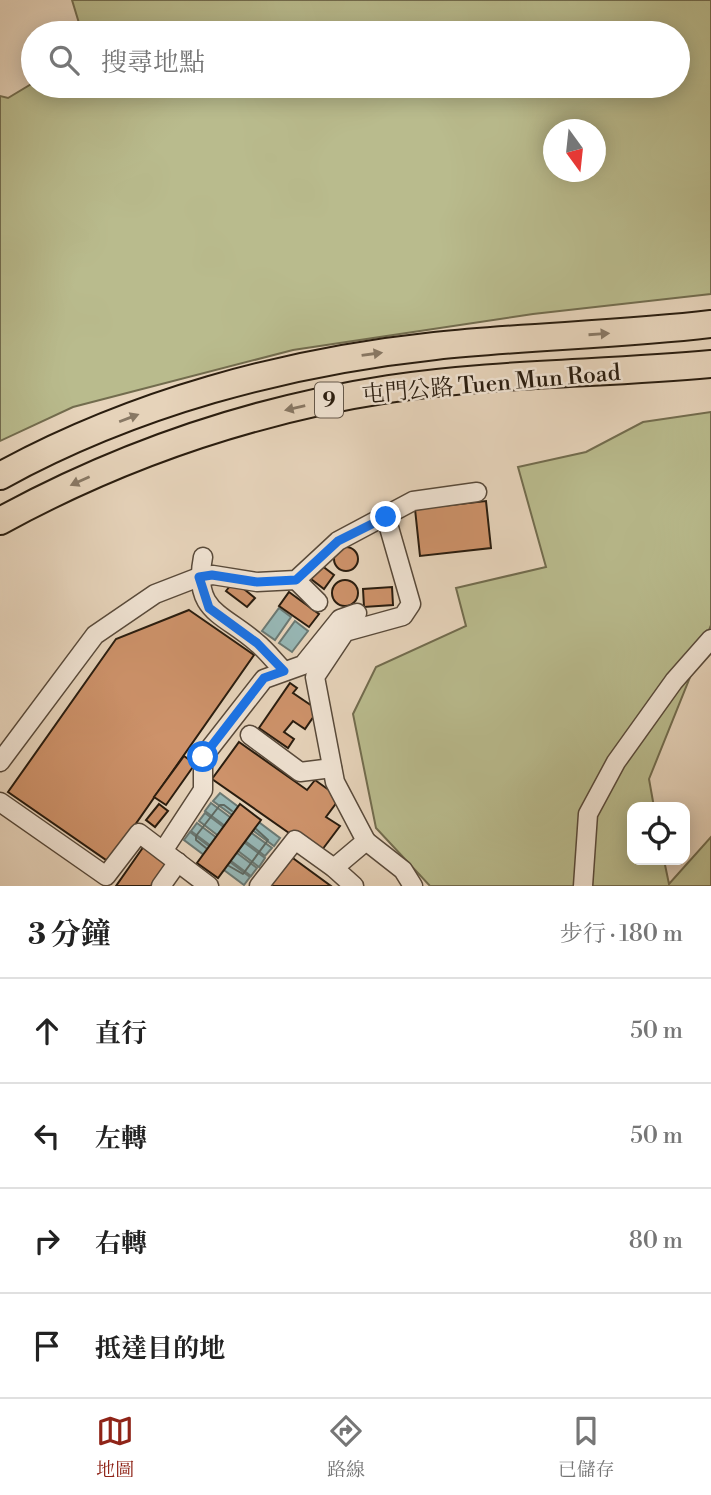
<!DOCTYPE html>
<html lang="zh-TW">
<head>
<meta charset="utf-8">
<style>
	:root { --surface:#fff; --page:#f2f2f2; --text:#222; --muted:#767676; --line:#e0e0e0; --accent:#8f2418 }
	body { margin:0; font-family:"Libre Bodoni","Noto Serif TC",serif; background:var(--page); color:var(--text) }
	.controls { position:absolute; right:21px; bottom:21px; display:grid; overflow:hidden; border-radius:14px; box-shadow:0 4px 18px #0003 }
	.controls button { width:63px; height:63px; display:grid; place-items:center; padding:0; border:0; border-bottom:2px solid var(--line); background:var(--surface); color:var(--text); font:35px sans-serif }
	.compass { position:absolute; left:543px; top:119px; width:63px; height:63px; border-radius:50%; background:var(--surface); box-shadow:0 4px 18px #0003; rotate:165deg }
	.stop { position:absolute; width:21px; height:21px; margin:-16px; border:5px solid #1a73e8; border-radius:50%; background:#fff }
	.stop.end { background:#1a73e8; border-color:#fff; box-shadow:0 2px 7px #0008 }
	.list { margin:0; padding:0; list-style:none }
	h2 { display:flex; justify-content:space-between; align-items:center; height:91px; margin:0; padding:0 28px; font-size:30px }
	h2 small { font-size:23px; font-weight:400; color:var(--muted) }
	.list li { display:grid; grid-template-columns:46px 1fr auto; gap:21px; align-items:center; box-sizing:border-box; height:105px; padding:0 28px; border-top:2px solid var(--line) }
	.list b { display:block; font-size:26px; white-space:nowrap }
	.list em { font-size:23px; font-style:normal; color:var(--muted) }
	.icon { flex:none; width:38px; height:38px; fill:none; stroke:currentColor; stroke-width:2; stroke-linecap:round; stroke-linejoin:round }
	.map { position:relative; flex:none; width:711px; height:886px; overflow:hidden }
	.search { position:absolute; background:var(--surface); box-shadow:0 4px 18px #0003; left:21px; right:21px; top:21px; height:77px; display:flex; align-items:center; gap:18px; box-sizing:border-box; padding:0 24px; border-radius:38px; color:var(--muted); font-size:26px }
	.sheet { height:511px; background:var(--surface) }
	nav { display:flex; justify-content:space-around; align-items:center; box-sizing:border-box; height:98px; border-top:2px solid var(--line); background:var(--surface); font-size:19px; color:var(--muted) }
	nav a { display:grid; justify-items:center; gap:4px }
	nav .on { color:var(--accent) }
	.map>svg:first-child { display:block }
	.green { fill:#b9bb8d; stroke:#726c4e; stroke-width:2; fill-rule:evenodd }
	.water { fill:#97b7b5; stroke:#6b7973; stroke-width:2 }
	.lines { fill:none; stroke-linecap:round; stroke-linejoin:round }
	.shore { stroke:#606a62; stroke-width:2 }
	.building { fill:#cd926a; stroke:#2a1d0f; stroke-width:2 }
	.minor-casing { stroke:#594a3a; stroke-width:21 }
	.highway-casing { stroke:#2a1d0f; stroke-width:30 }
	.minor { stroke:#efe2d2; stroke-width:18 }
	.highway { stroke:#e6d3ba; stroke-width:26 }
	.oneway { fill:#887864 }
	.route { stroke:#1a73e8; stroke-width:9 }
	.labels { text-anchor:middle; stroke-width:5; stroke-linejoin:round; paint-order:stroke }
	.shield { fill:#efe2d2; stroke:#65584a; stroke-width:2 }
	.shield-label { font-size:21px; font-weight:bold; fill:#2a1d0f }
	.street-label { font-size:23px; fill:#2a1d0f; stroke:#efe2d2 }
</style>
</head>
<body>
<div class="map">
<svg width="711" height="886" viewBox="0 0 711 886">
	<rect width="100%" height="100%" fill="#e6d3ba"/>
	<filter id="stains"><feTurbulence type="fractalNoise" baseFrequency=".00286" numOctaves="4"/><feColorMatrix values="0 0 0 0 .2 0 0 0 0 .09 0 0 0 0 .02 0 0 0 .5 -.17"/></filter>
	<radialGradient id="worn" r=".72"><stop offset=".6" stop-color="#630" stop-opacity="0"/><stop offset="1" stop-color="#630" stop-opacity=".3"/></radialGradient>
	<g class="green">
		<path d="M72,0h639v294l-178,20 -240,36 -220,57 -73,34v-345l8,2 25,-15v3h645v-53h-596zM554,130h42v42h-42z"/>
		<polygon points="711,412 711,625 649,779 654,807 632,807 632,860 664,860 669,884 711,837 711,886 430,886 376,828 353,714 376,667 466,626 456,588 546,567 518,467 586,452 643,422"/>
	</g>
	<g class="water">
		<polygon points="279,608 291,617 275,640 262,631"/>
		<polygon points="295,621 308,631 292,652 279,643"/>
		<polygon points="220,793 280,838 274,846 213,801"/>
		<polygon points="211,803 272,848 265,856 205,811"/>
		<polygon points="205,813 265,858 259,867 199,821"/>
		<polygon points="197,823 257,868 251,876 191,831"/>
		<polygon points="190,832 250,877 244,885 184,840"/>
	</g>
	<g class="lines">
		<g class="shore">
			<polyline points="206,848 196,840 196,836 220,805 224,805 232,811"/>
			<polyline points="229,866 243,874 268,840 256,829"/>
		</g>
	</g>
	<g class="building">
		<polygon points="486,501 491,548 420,556 415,509"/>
		<circle cx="346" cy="559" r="12"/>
		<polygon points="321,565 334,575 324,589 311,579"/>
		<circle cx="345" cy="593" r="13"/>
		<polygon points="234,581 255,598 247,607 226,591"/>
		<polygon points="392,587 393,605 364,607 363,589"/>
		<polygon points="289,592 319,614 309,627 279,606"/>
		<polygon points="189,610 254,655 109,862 8,792 116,639"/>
		<polygon points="290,683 297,688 293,693 318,710 305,729 293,721 284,732 294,739 288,748 259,728"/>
		<polygon points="239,742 307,790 315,780 340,798 326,817 340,826 319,854 212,779"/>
		<polygon points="184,756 195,764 166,805 154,797"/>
		<polygon points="159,804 168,811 155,827 146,820"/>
		<polygon points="240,804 261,820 218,878 197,863"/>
		<polygon points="144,846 168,862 151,886 116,886"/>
		<polygon points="290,856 331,886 268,886"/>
	</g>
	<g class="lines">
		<g class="minor-casing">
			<g id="minor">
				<path d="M203,557c-11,55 20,56 54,86 10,8 18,19 27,28"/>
				<polyline points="296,580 318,602"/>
				<polyline points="250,735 300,772 332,768"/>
				<polyline points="0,762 95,635 155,594 199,577 213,575 257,582 296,580 338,541 413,501 477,492"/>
				<polyline points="0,802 106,876 139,833 209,886"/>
				<polyline points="366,841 403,870 413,886"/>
				<polyline points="163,851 203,790 203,757 264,679 303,665 340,619 357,613"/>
				<polyline points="334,868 366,841 335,782 315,677 345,632 403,616 411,604 386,517"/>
				<polyline points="161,886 178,862"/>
				<polyline points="259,886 295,840 334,868 354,886"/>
				<polyline points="583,886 588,814 616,762 674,681 711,639"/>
			</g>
		</g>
		<g class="highway-casing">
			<g id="highway">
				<path d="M0,476c133,-73 285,-114 435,-130 92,-10 185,-11 276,-22"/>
				<path d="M0,521c121,-66 253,-111 389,-132 106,-16 215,-15 322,-25"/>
			</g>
		</g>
		<use href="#minor" class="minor"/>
		<use href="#highway" class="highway"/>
	</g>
	<defs><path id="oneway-solid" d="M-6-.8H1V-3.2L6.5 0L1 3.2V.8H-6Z" transform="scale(1.75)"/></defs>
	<g class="oneway">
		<use href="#oneway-solid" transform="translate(599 334) rotate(-4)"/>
		<use href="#oneway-solid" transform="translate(372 354) rotate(-8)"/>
		<use href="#oneway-solid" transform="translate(295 408) rotate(167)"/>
		<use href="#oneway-solid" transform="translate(129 418) rotate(-21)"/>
		<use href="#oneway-solid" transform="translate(80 481) rotate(156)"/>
	</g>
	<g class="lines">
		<polyline class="route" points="203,757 264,678 284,671 257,643 209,608 199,577 212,575 257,582 296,580 338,541 386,517"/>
	</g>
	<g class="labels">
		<rect class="shield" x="315" y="382.5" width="28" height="35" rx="5"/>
		<g class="shield-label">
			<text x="329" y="407">9</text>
		</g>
		<g class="street-label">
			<text transform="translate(491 383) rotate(-5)" y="8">屯門公路 Tuen Mun Road</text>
		</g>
	</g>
	<rect width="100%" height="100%" filter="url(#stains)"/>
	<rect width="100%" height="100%" fill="url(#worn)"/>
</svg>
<div class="controls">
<button><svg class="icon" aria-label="locate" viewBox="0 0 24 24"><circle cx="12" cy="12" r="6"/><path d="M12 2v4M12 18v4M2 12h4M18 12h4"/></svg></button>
</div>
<svg class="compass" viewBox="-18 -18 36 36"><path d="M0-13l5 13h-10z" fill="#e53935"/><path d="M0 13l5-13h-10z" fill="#767676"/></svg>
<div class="stop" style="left:203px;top:757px"></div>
<div class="stop end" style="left:386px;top:517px"></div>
<div class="search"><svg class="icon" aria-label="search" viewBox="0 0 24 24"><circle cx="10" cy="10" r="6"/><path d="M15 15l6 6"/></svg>搜尋地點</div>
</div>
<section class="sheet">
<h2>3 分鐘<small>步行 · 180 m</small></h2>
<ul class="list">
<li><svg class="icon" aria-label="ahead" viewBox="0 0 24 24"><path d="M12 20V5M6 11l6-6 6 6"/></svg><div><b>直行</b></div><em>50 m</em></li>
<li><svg class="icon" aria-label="left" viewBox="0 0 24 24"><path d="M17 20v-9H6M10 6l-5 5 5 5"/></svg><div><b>左轉</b></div><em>50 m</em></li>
<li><svg class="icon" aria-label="right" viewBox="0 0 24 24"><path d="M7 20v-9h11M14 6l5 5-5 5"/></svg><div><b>右轉</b></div><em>80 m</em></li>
<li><svg class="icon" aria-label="arrive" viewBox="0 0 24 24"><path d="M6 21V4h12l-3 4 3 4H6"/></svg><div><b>抵達目的地</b></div></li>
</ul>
</section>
<nav>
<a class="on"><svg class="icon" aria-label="map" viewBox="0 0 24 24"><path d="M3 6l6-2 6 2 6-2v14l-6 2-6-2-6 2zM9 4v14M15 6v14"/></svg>地圖</a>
<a><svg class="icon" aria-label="directions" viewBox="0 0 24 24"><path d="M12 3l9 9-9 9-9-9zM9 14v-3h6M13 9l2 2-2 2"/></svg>路線</a>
<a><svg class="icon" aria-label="saved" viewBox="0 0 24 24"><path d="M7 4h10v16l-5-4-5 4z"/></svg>已儲存</a>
</nav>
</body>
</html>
